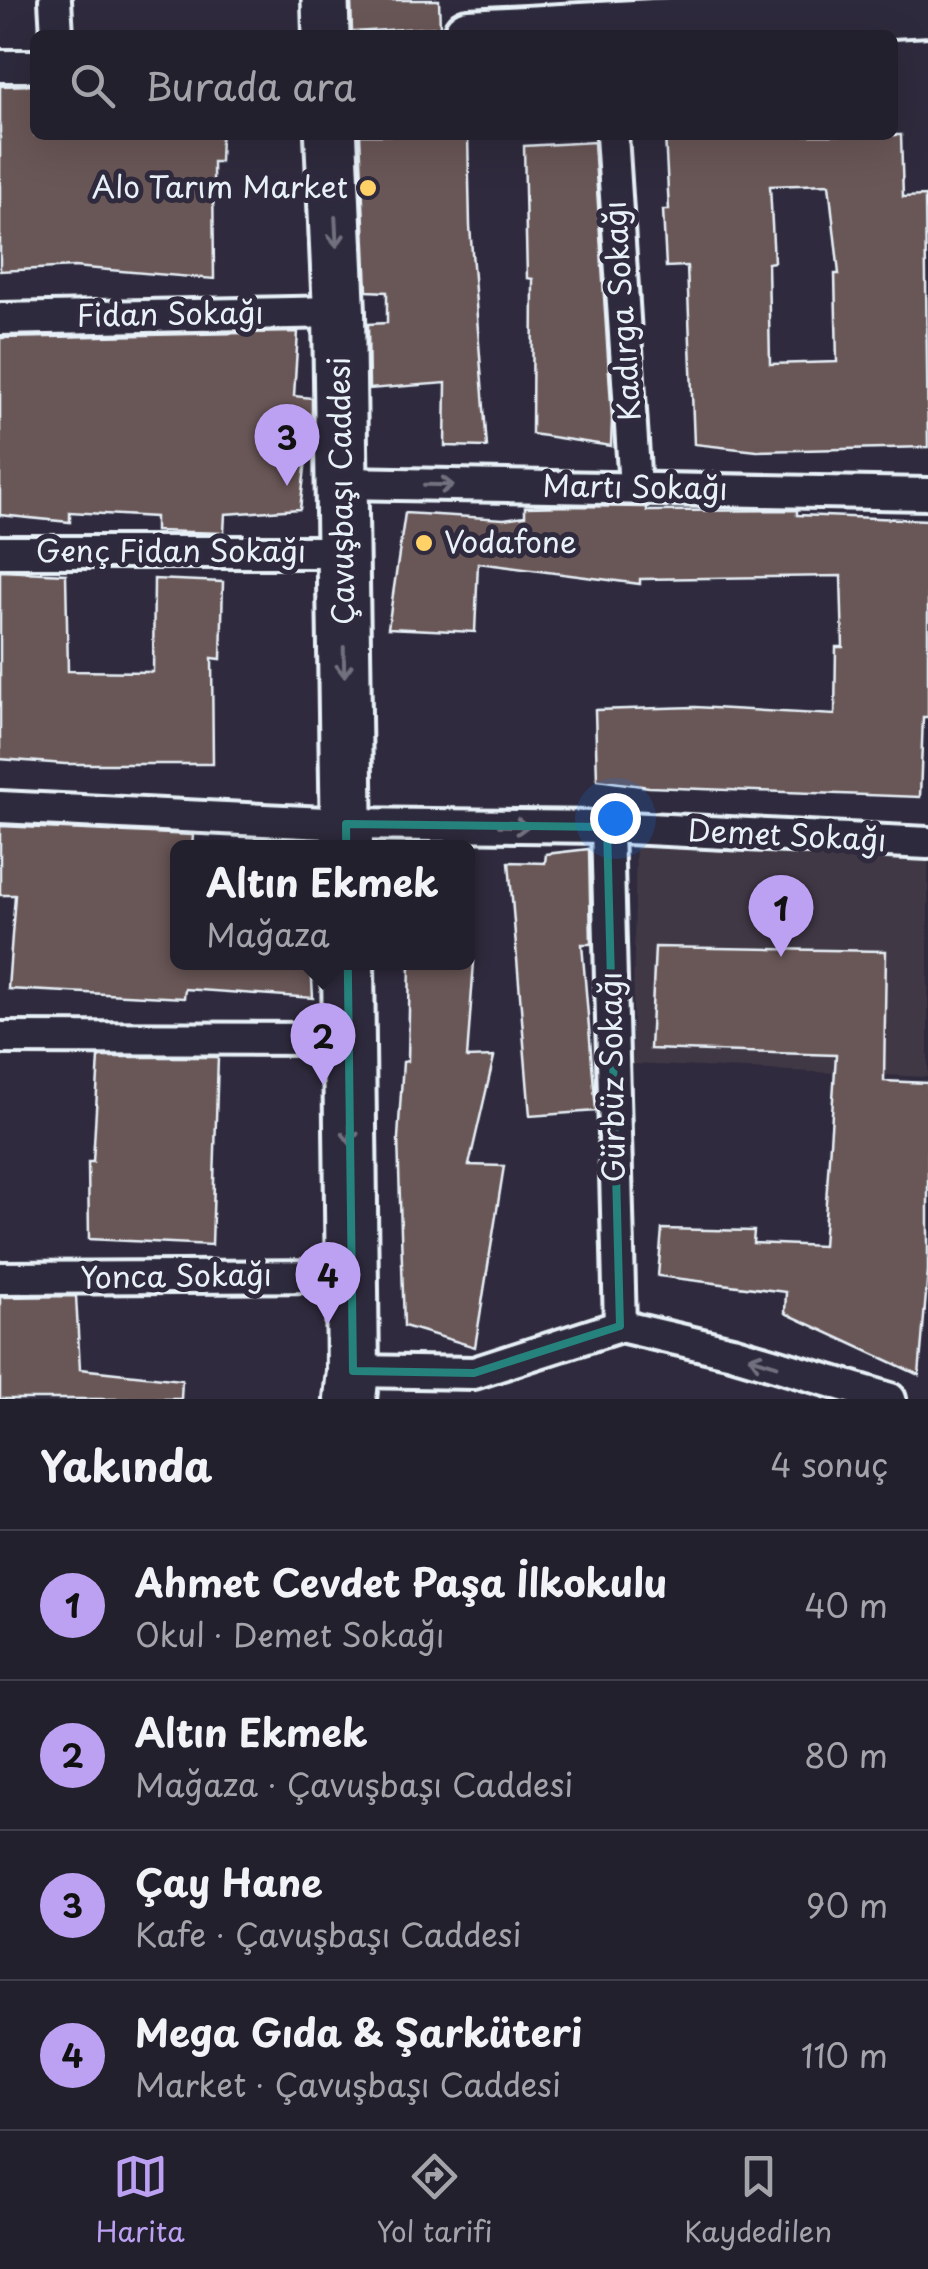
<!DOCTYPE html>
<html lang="tr">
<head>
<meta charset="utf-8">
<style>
	:root { --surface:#23202e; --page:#2b2836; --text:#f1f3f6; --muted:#a3a3aa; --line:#403e4a; --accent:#bca0f2 }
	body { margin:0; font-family:"Playpen Sans",sans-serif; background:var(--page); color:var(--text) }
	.you { position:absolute; left:615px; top:818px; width:35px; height:35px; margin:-25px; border:8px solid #fff; border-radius:50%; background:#1a73e8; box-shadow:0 0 0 15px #1a73e833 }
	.badge { display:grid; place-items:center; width:65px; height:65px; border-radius:50%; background:var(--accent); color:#111; font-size:32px; font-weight:700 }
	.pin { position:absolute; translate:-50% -82px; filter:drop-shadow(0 2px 5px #0008) }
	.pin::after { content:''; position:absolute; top:52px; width:35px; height:30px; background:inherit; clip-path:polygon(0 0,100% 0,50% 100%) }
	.popup { position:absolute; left:170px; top:840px; width:305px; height:130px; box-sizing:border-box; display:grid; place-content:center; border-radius:15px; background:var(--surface); filter:drop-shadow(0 2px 8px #0005); font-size:32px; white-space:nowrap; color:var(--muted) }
	.popup b { font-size:38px; color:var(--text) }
	.popup::after { content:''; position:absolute; left:50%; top:100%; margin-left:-20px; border:20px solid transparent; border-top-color:var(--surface) }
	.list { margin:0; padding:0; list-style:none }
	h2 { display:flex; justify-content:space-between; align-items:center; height:130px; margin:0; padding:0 40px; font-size:42px }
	h2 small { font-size:32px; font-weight:400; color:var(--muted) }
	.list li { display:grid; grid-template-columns:65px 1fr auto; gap:30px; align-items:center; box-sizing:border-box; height:150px; padding:0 40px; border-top:2px solid var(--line) }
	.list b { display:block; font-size:38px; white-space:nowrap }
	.list p { margin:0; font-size:32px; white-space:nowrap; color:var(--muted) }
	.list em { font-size:32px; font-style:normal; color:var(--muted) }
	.icon { flex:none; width:55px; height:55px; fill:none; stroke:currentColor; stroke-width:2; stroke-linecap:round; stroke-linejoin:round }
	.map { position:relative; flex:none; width:928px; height:1399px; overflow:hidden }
	.search { position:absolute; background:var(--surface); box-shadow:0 10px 40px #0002; left:30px; right:30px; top:30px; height:110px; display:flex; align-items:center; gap:25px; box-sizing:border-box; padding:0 35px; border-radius:15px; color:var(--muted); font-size:38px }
	.sheet { height:730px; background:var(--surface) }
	nav { display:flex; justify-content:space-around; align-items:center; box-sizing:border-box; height:140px; border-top:2px solid var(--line); background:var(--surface); font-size:28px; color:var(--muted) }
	nav a { display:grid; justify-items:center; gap:5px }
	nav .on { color:var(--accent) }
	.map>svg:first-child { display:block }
	.built { fill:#403745 }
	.building { fill:#695657; stroke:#e8f1f8; stroke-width:2.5; fill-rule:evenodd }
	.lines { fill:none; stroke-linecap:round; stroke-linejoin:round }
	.street-casing { stroke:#e8f1f8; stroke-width:38 }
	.secondary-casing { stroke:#e8f1f8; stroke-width:52 }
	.primary-casing { stroke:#e8f1f8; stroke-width:58 }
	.street { stroke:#2f2a3d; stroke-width:30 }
	.secondary { stroke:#2f2a3d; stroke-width:45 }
	.primary { stroke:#2f2a3d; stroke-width:50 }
	.oneway { stroke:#70707e }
	.marked { fill:none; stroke:#25827c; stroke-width:8; stroke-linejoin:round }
	.poi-dot { fill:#ffd166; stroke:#2f2a3d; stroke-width:4 }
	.labels { text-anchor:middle; stroke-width:10; stroke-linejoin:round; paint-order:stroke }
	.poi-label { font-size:30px; fill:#e8f1f8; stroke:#2f2a3d; text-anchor:end }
	.street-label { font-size:30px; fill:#e8f1f8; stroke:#2f2a3d }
</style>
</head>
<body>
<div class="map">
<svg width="928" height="1399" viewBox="0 0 928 1399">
	<rect width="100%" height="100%" fill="#2f2a3d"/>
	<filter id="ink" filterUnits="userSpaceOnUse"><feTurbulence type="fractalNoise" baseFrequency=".01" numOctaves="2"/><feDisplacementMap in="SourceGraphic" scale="20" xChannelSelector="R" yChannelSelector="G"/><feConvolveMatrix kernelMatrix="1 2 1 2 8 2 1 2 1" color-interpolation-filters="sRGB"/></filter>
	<g filter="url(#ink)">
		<polygon class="built" points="636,834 928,849 928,1077 632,1064"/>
		<g class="building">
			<polygon points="351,0 439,0 440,27 352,32"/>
			<polygon points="35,85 35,135 221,135 220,162 213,162 214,279 74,267 0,271 0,86"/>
			<polygon points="360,135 468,135 470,226 487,447 445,446 446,383 369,389 368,324 387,323 387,292 367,291"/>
			<path d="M665,135h236l2,62 22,-1 3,251 -171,4 -63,-7 -7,-178 -21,1 -3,-57h6zM829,184l10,90h-4l2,88 -67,2 -2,-101 6,-1 -4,-76z"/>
			<polygon points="594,142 612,419 611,446 532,434 533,279 527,278 524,146"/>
			<polygon points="298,332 294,396 312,398 312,411 300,509 225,514 224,533 155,531 155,517 70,512 70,522 0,515 0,338"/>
			<polygon points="573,506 647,507 647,511 797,510 797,515 928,520 928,717 923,717 920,797 649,787 597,780 595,710 695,707 835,715 836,647 843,647 841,576 640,579 640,584 478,563 475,632 388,628 405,513 504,519 525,516 525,507"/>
			<polygon points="0,571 66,574 68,671 153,672 154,579 223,582 221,659 212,658 213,764 65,764 0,759"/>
			<polygon points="0,826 193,835 192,848 178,848 178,962 311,962 313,998 185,989 184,998 8,989 15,895 0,895"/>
			<polygon points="589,849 591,944 582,944 596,1111 530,1116 509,862 545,863 546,854"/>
			<polygon points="655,947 886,951 884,1081 928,1083 928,1271 919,1375 785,1313 786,1292 658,1276 662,1229 754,1231 753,1243 823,1246 836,1055 650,1049"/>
			<polygon points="410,962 474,962 467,1058 494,1057 469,1165 504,1166 475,1347 404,1326 398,1138 403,1062 408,1061"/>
			<polygon points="99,1057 218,1057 212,1245 89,1239 88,1162 93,1162"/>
			<polygon points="76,1296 80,1369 182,1380 181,1399 0,1399 0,1297"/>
		</g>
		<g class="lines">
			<g class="street-casing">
				<g id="street">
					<polyline points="55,0 57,35"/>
					<polyline points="0,66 35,66"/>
					<polyline points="612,135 635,487"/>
					<polyline points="0,319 339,312"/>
					<polyline points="342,483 928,494"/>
					<polyline points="0,552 343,552"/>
					<polyline points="0,807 346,824 607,827 928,843"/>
					<polyline points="607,827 620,1326"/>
					<polyline points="0,1038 349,1039"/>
					<polyline points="0,1278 351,1276"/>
					<polyline points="353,1371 474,1373 620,1326 732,1352 890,1399"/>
				</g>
			</g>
			<g class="secondary-casing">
				<polyline id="secondary" points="325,0 326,35"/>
			</g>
			<g class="primary-casing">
				<g id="primary">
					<polyline points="469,35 928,10"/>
					<polyline points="331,135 339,312 347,848"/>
					<polyline points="348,962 353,1371 350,1399"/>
				</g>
			</g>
			<use href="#street" class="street"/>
			<use href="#secondary" class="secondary"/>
			<use href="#primary" class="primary"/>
		</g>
		<defs><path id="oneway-shaft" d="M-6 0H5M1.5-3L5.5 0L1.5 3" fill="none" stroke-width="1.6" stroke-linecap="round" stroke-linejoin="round" transform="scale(2.5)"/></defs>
		<g class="oneway">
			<use href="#oneway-shaft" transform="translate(336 232) rotate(87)"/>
			<use href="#oneway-shaft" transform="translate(439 485) rotate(1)"/>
			<use href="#oneway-shaft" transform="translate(344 662) rotate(89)"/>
			<use href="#oneway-shaft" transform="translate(514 826) rotate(1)"/>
			<use href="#oneway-shaft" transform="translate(350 1130) rotate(89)"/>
			<use href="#oneway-shaft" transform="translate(763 1361) rotate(-163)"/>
		</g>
	</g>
	<path class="marked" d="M346,824l261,3 13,499 -146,47 -121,-2z"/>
	<g class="poi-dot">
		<circle cx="368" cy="188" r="10"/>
		<circle cx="424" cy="543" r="10"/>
	</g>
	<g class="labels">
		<g class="poi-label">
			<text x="348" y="198">Alo Tarım Market</text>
			<text x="444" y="553" text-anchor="start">Vodafone</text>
		</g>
		<g class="street-label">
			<text transform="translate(623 311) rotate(-94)" y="10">Kadırga Sokağı</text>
			<text transform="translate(170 315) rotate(-1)" y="10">Fidan Sokağı</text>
			<text transform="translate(635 488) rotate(1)" y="10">Martı Sokağı</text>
			<text transform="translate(342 491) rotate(-91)" y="10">Çavuşbaşı Caddesi</text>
			<text x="171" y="562">Genç Fidan Sokağı</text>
			<text transform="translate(787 836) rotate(3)" y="10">Demet Sokağı</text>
			<text transform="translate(613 1077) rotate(-91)" y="10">Gürbüz Sokağı</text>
			<text transform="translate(176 1277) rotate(-1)" y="10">Yonca Sokağı</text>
		</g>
	</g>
</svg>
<div class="you"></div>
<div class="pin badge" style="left:781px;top:957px">1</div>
<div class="pin badge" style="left:323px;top:1085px">2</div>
<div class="popup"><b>Altın Ekmek</b>Mağaza</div>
<div class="pin badge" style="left:287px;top:486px">3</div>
<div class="pin badge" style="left:328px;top:1324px">4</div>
<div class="search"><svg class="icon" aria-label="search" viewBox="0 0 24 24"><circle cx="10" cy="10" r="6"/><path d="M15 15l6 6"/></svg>Burada ara</div>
</div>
<section class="sheet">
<h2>Yakında<small>4 sonuç</small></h2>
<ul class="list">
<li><span class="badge">1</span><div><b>Ahmet Cevdet Paşa İlkokulu</b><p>Okul · Demet Sokağı</p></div><em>40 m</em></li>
<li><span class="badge">2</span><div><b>Altın Ekmek</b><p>Mağaza · Çavuşbaşı Caddesi</p></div><em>80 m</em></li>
<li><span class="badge">3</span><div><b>Çay Hane</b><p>Kafe · Çavuşbaşı Caddesi</p></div><em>90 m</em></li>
<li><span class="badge">4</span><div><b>Mega Gıda &amp; Şarküteri</b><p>Market · Çavuşbaşı Caddesi</p></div><em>110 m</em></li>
</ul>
</section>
<nav>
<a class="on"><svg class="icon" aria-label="map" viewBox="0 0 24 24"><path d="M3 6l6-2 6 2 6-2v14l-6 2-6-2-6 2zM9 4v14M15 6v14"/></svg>Harita</a>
<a><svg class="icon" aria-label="directions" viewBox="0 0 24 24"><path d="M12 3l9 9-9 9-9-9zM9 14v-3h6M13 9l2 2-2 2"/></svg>Yol tarifi</a>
<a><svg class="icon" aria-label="saved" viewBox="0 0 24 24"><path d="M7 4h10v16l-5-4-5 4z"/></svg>Kaydedilen</a>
</nav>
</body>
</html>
